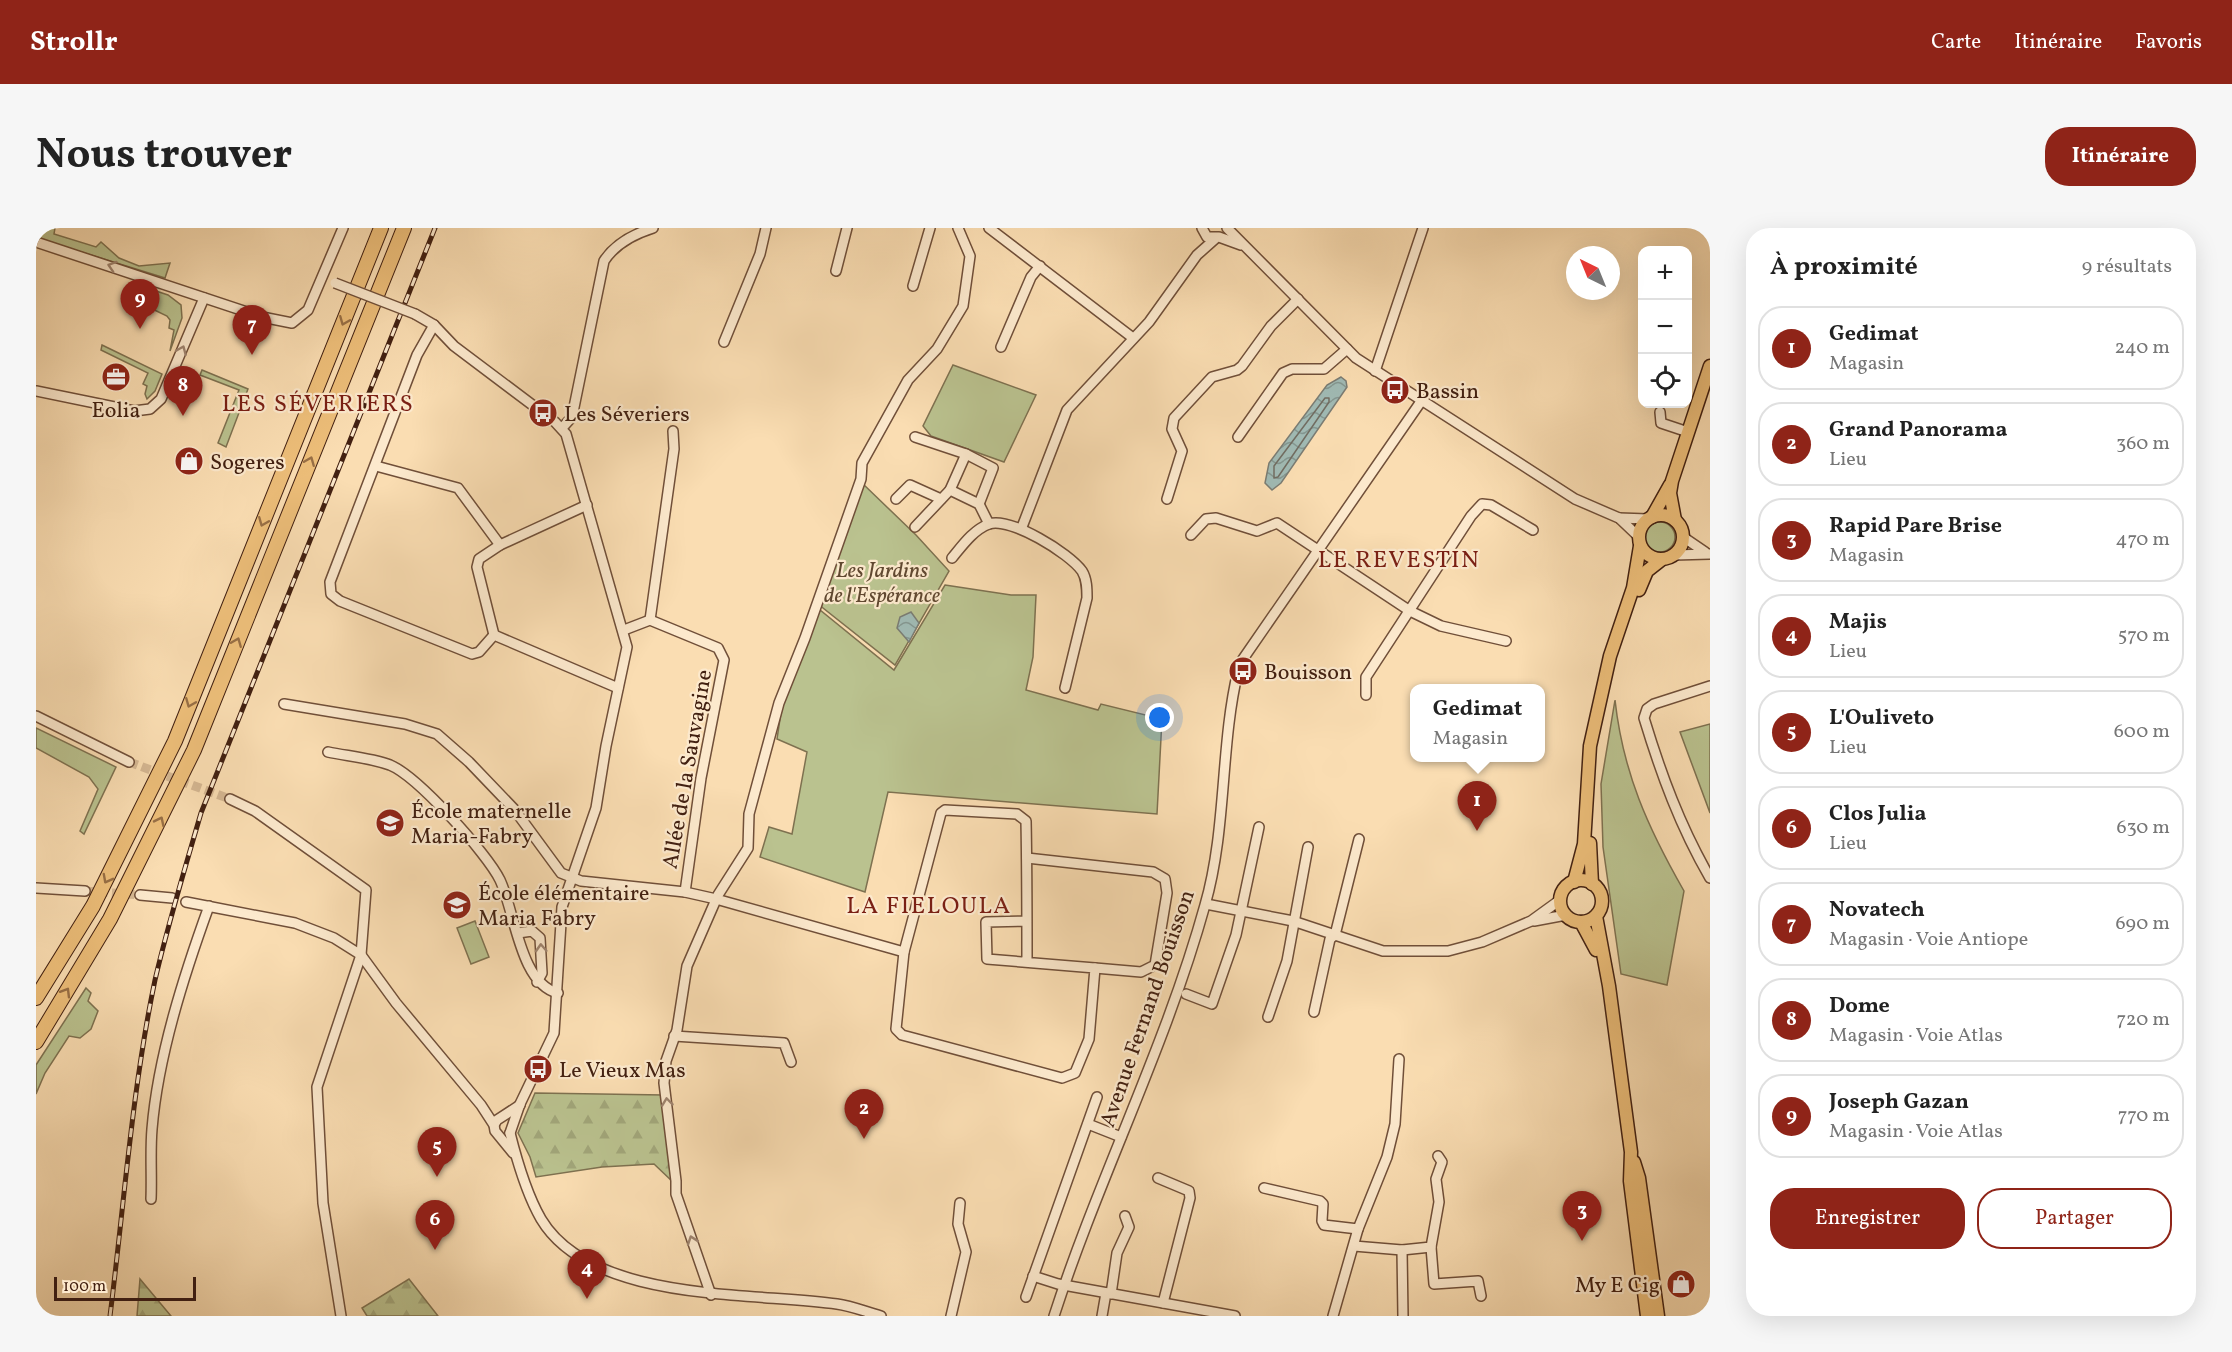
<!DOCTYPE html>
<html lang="fr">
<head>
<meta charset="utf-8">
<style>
	:root { --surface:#fff; --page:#f6f6f6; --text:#222; --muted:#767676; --line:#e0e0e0; --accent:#8f2418 }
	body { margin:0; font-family:Vollkorn,serif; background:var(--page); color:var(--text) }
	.controls { position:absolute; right:18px; top:18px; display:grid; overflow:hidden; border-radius:12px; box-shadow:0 6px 24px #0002 }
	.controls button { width:54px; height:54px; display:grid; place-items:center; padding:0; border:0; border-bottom:2px solid var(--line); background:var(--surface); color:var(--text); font:30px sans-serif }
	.compass { position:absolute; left:1530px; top:18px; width:54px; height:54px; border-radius:50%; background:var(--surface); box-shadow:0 6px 24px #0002; rotate:317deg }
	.scale { position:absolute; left:18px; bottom:15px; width:142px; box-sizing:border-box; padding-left:6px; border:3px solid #422011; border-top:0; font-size:16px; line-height:21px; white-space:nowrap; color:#422011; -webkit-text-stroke:4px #fce9cd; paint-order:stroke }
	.you { position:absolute; left:1124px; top:490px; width:21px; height:21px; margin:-15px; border:4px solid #fff; border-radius:50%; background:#1a73e8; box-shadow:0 0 0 9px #1a73e833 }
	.badge { display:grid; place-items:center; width:39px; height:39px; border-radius:50%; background:var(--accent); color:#fff; font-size:20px; font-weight:700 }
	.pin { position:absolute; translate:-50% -50px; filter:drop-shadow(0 2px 3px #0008) }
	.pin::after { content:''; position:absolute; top:32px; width:21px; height:18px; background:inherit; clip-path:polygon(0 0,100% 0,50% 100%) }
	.popup { position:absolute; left:1374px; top:456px; width:135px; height:78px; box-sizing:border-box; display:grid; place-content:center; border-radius:12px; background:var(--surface); filter:drop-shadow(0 2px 4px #0005); font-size:20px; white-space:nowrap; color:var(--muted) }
	.popup b { font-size:22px; color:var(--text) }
	.popup::after { content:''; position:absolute; left:50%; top:100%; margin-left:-12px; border:12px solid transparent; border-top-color:var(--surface) }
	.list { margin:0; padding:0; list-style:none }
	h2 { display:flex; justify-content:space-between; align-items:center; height:78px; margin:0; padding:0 24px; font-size:26px }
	h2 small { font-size:20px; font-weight:400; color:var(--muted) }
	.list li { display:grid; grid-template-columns:39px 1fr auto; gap:18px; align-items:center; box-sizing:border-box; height:84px; margin:0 12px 12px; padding:0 12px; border:2px solid var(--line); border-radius:24px }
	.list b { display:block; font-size:22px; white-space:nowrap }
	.list p { margin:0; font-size:20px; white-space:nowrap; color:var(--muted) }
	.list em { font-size:20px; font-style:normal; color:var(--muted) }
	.actions { display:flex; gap:12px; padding:18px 24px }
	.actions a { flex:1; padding:14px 0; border:2px solid var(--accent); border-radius:24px; text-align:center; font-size:21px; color:var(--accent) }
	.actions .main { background:var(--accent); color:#fff }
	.icon { flex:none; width:33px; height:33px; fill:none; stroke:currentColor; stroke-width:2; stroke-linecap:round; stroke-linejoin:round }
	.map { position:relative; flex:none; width:1674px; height:1088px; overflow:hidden; border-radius:24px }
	header { display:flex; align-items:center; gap:36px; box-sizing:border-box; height:84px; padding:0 30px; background:var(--accent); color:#fff }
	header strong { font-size:28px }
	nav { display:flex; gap:33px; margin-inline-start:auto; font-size:21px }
	.intro { display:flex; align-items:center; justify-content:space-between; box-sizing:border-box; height:144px; padding:0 36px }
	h1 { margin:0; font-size:42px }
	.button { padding:15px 27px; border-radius:24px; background:var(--accent); color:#fff; font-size:21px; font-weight:700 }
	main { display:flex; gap:36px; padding:0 36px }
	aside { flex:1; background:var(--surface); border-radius:24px; box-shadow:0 6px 24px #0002 }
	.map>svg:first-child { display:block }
	.green { fill:#bac28f; stroke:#7e7150; stroke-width:1.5 }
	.forest { fill:url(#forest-firs); stroke:#7e7150; stroke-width:1.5 }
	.water { fill:url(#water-waves); stroke:#7a7c73; stroke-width:1.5 }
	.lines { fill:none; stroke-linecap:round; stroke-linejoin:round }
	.shore { stroke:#716d62; stroke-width:1.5 }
	.minor-tunnel { stroke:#d5b792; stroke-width:9; stroke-dasharray:9 4.5; stroke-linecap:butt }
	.minor-casing { stroke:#704f39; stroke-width:12 }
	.major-casing { stroke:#422011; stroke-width:15 }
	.highway-casing { stroke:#422011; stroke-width:16 }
	.minor { stroke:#fce9cd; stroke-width:9 }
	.major { stroke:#edbe79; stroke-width:12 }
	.highway { stroke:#edbe79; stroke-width:14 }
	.rail-casing { stroke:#422011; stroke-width:5 }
	.rail { stroke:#fce9cd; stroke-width:3; stroke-dasharray:9; stroke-linecap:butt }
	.minor-bridge-casing { stroke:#704f39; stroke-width:12; stroke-linecap:butt }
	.minor-bridge { stroke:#fce9cd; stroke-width:9 }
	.oneway { stroke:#9f846f }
	.oneway2 { stroke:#986f45 }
	.labels { text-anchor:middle; stroke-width:4.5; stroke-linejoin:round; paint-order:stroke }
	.poi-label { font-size:22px; fill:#422011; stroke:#fce9cd; text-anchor:start }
	.park-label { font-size:22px; font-style:italic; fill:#604830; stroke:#fce9cd }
	.street-label { font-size:22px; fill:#422011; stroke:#fce9cd }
	.neighbourhood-label { font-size:24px; letter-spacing:1.5px; fill:#7a1f14; stroke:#fce9cd }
</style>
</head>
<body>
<header>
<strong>Strollr</strong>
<nav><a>Carte</a><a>Itinéraire</a><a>Favoris</a></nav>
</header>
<div class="intro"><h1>Nous trouver</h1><a class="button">Itinéraire</a></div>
<main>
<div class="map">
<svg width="1674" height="1088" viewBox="0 0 1674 1088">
	<defs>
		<pattern id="forest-firs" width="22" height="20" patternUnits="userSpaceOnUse" patternTransform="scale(1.5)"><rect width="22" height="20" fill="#bac28f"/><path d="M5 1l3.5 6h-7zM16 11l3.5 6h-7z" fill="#a1a67a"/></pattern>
		<pattern id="water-waves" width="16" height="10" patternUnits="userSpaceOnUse" patternTransform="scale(1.5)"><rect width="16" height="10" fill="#a0bab4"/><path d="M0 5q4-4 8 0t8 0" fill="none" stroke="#849791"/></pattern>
	</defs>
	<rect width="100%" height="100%" fill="#faddb2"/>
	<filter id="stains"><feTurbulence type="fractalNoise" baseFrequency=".00333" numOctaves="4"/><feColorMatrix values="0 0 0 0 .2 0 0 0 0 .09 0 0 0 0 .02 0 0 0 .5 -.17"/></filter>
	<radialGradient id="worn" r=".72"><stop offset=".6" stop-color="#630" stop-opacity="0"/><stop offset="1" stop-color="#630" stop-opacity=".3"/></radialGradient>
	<g class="green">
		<polygon points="0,0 19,0 18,6 60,19 65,14 83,30 103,38 134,35 129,50 0,10"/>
		<polygon points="96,55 132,67 145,77 146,90 134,123 138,102 133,100 134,92 131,88 104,75 106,68 93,62"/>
		<polygon points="66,117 126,146 119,163 111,171 109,166 111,158 107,156 112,145 65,122"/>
		<polygon points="917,137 1000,167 968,234 895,208 887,198"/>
		<polygon points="166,142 212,161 190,219 182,215 203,162 164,147"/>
		<polygon points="826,255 880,307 913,343 859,437 782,376"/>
		<circle cx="1624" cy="309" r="15"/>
		<polygon points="909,357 975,367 1000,367 997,429 990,462 1062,482 1065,476 1126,491 1121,586 852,564 829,664 724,629 733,599 756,606 771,524 741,511 746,478 784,382 858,442"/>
		<path d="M1579,472c8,73 33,128 69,191l-17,94 -46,-11 -18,-127 -2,-63z"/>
		<polygon points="1674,496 1674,585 1644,504"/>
		<polygon points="0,500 80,539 48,606 44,603 62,561 53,549 0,520"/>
		<polygon points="439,693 453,729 435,736 421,700"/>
		<polygon points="50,760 55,765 52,773 62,783 55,801 44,810 33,808 9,845 0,866 0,837"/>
	</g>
	<g class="forest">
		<polygon points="499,865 628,867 637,954 618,936 566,939 500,949 494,929 482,905"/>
		<polygon points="104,1051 135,1088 101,1088"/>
		<polygon points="373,1051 402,1088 331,1088 326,1080"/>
	</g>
	<g class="water">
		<polygon points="1305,149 1310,153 1311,159 1245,255 1236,262 1229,255 1233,235 1291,157"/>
		<polygon points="875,384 883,395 873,414 861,400 864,389"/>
	</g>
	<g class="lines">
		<polygon class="shore" points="1289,170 1293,170 1293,174 1242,249 1238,250 1238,238"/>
		<g class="minor-tunnel">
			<polyline points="93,534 194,571"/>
			<polyline points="49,663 104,667"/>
		</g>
		<g class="minor-casing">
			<g id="minor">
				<polyline points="953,0 1097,110"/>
				<polyline points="1166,0 1171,9 1183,9 1205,17"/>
				<polyline points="1191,0 1320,130 1539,271 1583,290 1603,309"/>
				<polyline points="0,14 226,89 256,95 272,82 307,0"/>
				<polyline points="800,43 811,0"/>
				<polyline points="877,58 894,0"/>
				<polyline points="379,86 398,97 418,118 519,194 530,206 591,419 570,518 560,580 526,679 518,805 484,876 474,905"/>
				<polyline points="398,97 381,127 294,354 295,366 304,373 436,426 443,424 458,407 582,460"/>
				<polyline points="688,114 724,26 730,0"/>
				<polyline points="965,119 995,49 1004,38"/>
				<polyline points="1339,143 1387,0"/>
				<polyline points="0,163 98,183 114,181 125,171 168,70"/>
				<polyline points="1624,184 1625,195 1652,204"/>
				<path d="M526,200l10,-11 32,-156c11,-17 30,-27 49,-33"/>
				<polyline points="879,209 930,226 914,262"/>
				<polyline points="1202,209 1247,145 1256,141 1288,141 1311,121"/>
				<polyline points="930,226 957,240 943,276"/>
				<polyline points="340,238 422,260 464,317"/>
				<polyline points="860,271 874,257 905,271"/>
				<polyline points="1131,271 1146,223 1136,201 1138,190 1176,149 1201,142 1206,138 1235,98 1262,71"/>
				<polyline points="1583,290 1612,291"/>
				<polyline points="879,299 914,262 943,276 953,296"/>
				<polyline points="986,299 1031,182 1113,94 1161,27 1179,11"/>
				<polyline points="1155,307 1170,291 1180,290 1221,303 1241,295 1374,383 1405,398 1470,413"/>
				<polyline points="1647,309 1669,324"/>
				<polyline points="1638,327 1674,326"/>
				<path d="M916,330c10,-12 21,-28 37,-34 22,-7 80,29 93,47 5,8 5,18 5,27l-22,90"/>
				<polyline points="614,392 638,221 637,203"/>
				<polyline points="588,402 614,392 682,420 688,432 665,550 649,664"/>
				<polyline points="458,407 441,339 443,331 464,317 551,277"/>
				<path d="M1674,458l-56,18 -7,5 -3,9c17,56 36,108 66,160"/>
				<polyline points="1330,467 1330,449 1435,288 1446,276 1455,277 1497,302"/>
				<polyline points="248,476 369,496 401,506 433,534 478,581 525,645 545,653 649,664 680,671 868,724"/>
				<polyline points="0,488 93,534"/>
				<path d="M292,524c19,4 43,6 62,13 27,11 97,88 110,115 15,32 20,104 58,113"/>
				<polyline points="194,571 219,583 330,662 325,727 281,859 287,975 305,1088"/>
				<polyline points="991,630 1117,644 1129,651 1131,665 1119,737 1105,744 1059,740"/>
				<polyline points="0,660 49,663"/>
				<polyline points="104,667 136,670"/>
				<polyline points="150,674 259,695 298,710 325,727 360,775 445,877 458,897 459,903 477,925"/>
				<polyline points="1170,676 1257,693 1347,723 1412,723 1446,714 1495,693 1524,672"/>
				<polyline points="1498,693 1530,687"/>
				<polyline points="482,705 496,703 504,710 506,745 501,754"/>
				<path d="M991,733c0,-47 0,-93 -1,-140l-9,-7 -72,-4 -4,3 -37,139 -8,77 6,6 160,43 13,-5 14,-34 6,-71 -108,-9 -1,-37 41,-1"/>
				<polyline points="1150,766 1176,776 1200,707 1223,599"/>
				<polyline points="1278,784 1294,711 1299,707 1323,611"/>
				<polyline points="1232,789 1251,733 1272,619"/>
				<polyline points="638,808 748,815 755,834"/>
				<polyline points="1052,896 1085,909"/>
				<polyline points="458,897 461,892 484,877"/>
				<path d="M474,905c7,28 16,60 31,86 50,84 212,73 296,85 15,2 29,8 44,12"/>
				<polyline points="1122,950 1153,963 1154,970 1127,1075"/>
				<polyline points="1228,960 1284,973 1287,976 1286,993 1288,997 1322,1001"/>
				<path d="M115,971c1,-23 -1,-47 1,-70 6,-73 32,-154 57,-223"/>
				<polyline points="1318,1018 1366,1022 1395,1019 1403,974 1400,951 1406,934 1402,928"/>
				<polyline points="1395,1019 1398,1056 1442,1053 1445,1068"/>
				<polyline points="1366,1022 1367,1088"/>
				<polyline points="997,1048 1022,1056 1199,1088"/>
				<polyline points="1075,1066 1081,1025 1093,999 1089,988"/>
				<polyline points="675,1067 640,966 640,953 628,855 630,833 641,802 651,738 682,667 712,620 713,586 743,475 769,410 825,251 826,235 872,152 901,121 927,78 934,28 922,0"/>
				<polyline points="990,1069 1061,869"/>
				<polyline points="915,1088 930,1024 922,996 924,975"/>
				<path d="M1018,1088c45,-139 112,-270 151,-411 22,-76 15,-159 33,-234l5,-12 179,-259"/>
				<polyline points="1066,1088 1070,1065"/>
				<polyline points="1297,1088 1322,1001 1351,929 1359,896 1363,831"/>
			</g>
		</g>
		<g class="major-casing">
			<g id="major">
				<circle cx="1625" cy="309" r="22"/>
				<polyline points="1616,289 1634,257"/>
				<polyline points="1639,292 1634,265 1636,253 1674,138"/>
				<polyline points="1603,362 1611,343 1625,332"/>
				<polyline points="1554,615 1556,656"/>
				<circle cx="1545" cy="673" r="21"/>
				<polyline points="1538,654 1548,616 1554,518 1574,428 1597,360 1604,318"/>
				<polyline points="1560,688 1573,758 1595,924 1594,953 1611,1088"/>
				<polyline points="1545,694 1560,722"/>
				<polyline points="1598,934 1603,950 1622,1088"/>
			</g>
		</g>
		<g class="highway-casing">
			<g id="highway">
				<polyline points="0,770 57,678 139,513 345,0"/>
				<polyline points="0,814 74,691 158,522 368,0"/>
			</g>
		</g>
		<use href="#minor" class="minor"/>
		<use href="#major" class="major"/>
		<use href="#highway" class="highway"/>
		<g class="rail-casing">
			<path id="rail" d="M74,1088c14,-111 22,-226 45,-336 13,-56 30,-112 46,-167l234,-585"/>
		</g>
		<use href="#rail" class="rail"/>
		<g class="minor-bridge-casing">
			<polyline id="minor-bridge" points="299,55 379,86"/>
		</g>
		<use href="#minor-bridge" class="minor-bridge"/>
	</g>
	<defs><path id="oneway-chevron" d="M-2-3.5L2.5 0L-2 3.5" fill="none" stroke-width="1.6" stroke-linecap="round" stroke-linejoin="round" transform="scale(1.5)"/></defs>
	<g class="oneway">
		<use href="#oneway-chevron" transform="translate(76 38) rotate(-162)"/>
		<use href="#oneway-chevron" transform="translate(146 122) rotate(-67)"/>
		<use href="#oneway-chevron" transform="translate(505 720) rotate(-93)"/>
		<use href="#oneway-chevron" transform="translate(631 874) rotate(-97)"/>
		<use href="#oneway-chevron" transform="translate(656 1012) rotate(-109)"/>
	</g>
	<g class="oneway2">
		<use href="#oneway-chevron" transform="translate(308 93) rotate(112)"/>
		<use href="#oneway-chevron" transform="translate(274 233) rotate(-68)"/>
		<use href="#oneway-chevron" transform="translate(227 294) rotate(112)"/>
		<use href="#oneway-chevron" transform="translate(201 414) rotate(-68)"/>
		<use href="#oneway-chevron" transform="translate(154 475) rotate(112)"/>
		<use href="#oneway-chevron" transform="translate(124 593) rotate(-64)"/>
		<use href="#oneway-chevron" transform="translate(71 651) rotate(118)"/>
		<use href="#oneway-chevron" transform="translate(30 764) rotate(-59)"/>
	</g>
	<defs>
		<g id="office-disc" transform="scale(1.5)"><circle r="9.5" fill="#8f2418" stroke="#fce9cd"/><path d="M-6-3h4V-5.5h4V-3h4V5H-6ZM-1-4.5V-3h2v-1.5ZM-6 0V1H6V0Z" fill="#fff"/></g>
		<g id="bus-disc" transform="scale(1.5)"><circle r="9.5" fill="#8f2418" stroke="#fce9cd"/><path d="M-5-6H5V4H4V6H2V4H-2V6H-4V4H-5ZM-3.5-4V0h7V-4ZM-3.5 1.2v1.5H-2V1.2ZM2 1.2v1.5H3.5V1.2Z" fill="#fff"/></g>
		<g id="shop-disc" transform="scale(1.5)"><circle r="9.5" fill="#8f2418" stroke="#fce9cd"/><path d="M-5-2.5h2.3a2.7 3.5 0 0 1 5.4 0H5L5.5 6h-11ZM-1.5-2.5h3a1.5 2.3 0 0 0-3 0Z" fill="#fff"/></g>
		<g id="school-disc" transform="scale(1.5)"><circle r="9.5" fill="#8f2418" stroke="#fce9cd"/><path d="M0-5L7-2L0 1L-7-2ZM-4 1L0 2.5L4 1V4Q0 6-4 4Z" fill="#fff"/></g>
	</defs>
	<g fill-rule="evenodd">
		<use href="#office-disc" x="80" y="149"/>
		<use href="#bus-disc" x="1359" y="162"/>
		<use href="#bus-disc" x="507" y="185"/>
		<use href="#shop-disc" x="153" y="233"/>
		<use href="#bus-disc" x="1207" y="443"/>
		<use href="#school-disc" x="354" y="595"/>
		<use href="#school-disc" x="421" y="677"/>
		<use href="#bus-disc" x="502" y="841"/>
		<use href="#shop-disc" x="1645" y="1056"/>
	</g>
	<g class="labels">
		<g class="poi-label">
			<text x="1380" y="170">Bassin</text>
			<text x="80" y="189" text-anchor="middle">Eolia</text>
			<text x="528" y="193">Les Séveriers</text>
			<text x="174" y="241">Sogeres</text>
			<text x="1228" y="451">Bouisson</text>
			<text x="375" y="590">École maternelle<tspan x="375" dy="25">Maria-Fabry</tspan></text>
			<text x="442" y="672">École élémentaire<tspan x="442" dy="25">Maria Fabry</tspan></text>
			<text x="523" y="849">Le Vieux Mas</text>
			<text x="1624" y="1064" text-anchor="end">My E Cig</text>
		</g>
		<g class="park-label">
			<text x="846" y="349">Les Jardins<tspan x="846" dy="25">de l'Espérance</tspan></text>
		</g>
		<g class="street-label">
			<text transform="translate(650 541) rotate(-80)" y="8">Allée de la Sauvagine</text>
			<text transform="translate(1110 780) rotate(-71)" y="8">Avenue Fernand Bouisson</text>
		</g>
		<g class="neighbourhood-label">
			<text x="282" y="183">LES SÉVERIERS</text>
			<text x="1363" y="339">LE REVESTIN</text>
			<text x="893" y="685">LA FIELOULA</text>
		</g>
	</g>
	<rect width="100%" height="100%" filter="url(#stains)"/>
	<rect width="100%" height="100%" fill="url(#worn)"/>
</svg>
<div class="controls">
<button>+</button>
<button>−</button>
<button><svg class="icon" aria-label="locate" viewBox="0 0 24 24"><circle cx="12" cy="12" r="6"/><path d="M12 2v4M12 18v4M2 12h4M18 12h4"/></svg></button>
</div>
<svg class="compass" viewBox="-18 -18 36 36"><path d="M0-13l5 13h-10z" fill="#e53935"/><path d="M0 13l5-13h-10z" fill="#767676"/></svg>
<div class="scale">100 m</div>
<div class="you"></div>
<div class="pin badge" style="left:1441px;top:603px">1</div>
<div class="popup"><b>Gedimat</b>Magasin</div>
<div class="pin badge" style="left:828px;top:911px">2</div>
<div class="pin badge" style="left:1546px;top:1013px">3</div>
<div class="pin badge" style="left:551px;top:1071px">4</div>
<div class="pin badge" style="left:401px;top:949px">5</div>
<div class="pin badge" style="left:399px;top:1022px">6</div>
<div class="pin badge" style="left:216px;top:127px">7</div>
<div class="pin badge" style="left:147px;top:188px">8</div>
<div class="pin badge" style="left:104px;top:101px">9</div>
</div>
<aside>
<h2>À proximité<small>9 résultats</small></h2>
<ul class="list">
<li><span class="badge">1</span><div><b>Gedimat</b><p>Magasin</p></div><em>240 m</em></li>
<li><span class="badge">2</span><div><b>Grand Panorama</b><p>Lieu</p></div><em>360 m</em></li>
<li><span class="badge">3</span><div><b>Rapid Pare Brise</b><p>Magasin</p></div><em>470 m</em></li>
<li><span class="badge">4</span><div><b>Majis</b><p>Lieu</p></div><em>570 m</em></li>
<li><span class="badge">5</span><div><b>L'Ouliveto</b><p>Lieu</p></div><em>600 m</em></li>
<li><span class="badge">6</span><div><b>Clos Julia</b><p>Lieu</p></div><em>630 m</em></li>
<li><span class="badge">7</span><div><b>Novatech</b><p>Magasin · Voie Antiope</p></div><em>690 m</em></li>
<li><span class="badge">8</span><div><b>Dome</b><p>Magasin · Voie Atlas</p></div><em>720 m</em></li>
<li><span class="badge">9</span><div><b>Joseph Gazan</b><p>Magasin · Voie Atlas</p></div><em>770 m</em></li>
</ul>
<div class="actions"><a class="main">Enregistrer</a><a>Partager</a></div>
</aside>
</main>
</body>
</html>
